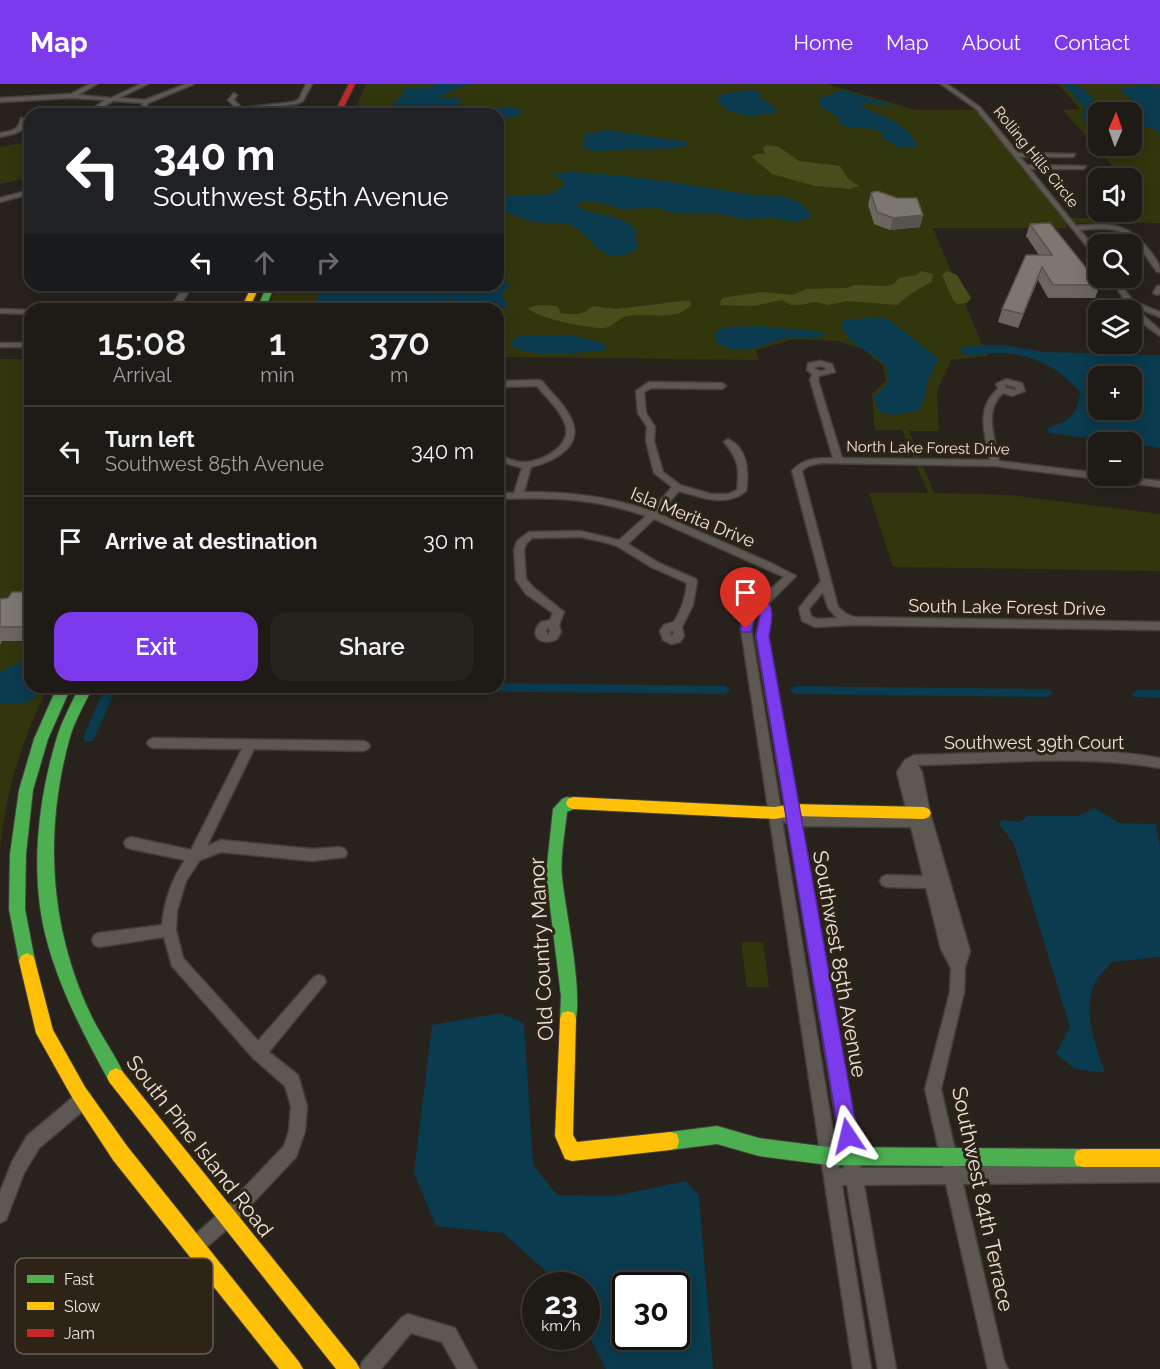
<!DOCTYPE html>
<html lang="en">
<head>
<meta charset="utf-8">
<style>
  body { margin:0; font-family:Raleway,sans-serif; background:#26231e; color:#f1f3f6; height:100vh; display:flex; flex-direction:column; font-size:22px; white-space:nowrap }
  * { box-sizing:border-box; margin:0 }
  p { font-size:20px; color:#a1a1a0 }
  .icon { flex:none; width:33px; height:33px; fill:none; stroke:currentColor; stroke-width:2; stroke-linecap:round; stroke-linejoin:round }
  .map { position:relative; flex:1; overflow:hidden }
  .sheet { position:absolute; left:24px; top:219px; width:480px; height:390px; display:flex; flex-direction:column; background:#1e1a15; border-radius:18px; box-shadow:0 3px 15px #0003,0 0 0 2px #3c3834 }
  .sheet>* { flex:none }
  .top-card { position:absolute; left:24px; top:24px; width:480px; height:183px; border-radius:18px; box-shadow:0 3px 15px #0003,0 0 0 2px #3c3834; background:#202124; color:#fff; overflow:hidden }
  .needle { width:39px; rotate:2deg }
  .controls { position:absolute; left:1088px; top:18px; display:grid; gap:12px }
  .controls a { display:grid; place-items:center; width:54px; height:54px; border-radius:12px; background:#1e1a15; box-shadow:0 3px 15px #0003,0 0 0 2px #3c3834; font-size:30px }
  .speed { position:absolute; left:522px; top:1188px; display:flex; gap:12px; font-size:30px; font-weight:700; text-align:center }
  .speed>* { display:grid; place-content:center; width:78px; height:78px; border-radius:50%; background:#1e1a15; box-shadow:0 3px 15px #0003,0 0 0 2px #3c3834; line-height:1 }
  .speed small { font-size:15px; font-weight:400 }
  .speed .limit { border:3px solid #111; border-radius:9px; background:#fff; color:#111 }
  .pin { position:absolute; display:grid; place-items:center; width:51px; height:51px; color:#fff; margin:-62px -26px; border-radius:50% 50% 50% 0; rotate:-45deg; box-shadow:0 0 6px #0007 }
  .pin .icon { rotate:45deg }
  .me { position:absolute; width:66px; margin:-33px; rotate:350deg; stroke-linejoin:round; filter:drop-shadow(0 0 4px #0008) }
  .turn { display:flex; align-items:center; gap:21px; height:126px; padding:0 30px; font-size:27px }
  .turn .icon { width:78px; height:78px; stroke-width:2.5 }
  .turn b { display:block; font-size:42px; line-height:51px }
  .lanes { display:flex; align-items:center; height:57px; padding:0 30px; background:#0003; justify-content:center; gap:30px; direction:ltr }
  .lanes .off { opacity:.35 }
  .eta { display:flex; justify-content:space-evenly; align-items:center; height:102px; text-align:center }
  .eta b { font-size:36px; font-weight:600; line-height:42px }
  .primary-button { display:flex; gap:12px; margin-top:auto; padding:12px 30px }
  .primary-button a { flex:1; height:69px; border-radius:18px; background:#7c3aed; color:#fff; font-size:24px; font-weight:600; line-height:69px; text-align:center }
  .primary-button a+a { background:#26231e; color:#f1f3f6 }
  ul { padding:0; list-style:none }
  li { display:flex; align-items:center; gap:18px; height:90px; padding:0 30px; border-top:2px solid #3c3834 }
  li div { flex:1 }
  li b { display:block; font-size:22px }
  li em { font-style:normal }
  header { display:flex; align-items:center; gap:36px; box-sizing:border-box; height:84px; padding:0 30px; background:#7c3aed; color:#fff }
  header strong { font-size:28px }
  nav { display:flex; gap:33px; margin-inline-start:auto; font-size:21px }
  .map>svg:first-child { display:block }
  .green { fill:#32360c; fill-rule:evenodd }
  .forest { fill:#484e1b }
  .water { fill:#0a3b4e; fill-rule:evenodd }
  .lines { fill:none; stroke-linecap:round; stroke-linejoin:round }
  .canal { fill:#0a3b4e; fill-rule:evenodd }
  .street-casing { stroke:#443f3b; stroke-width:3 }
  .fast-casing { stroke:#443f3b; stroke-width:2 }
  .slow-casing { stroke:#443f3b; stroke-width:2 }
  .jam-casing { stroke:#443f3b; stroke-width:2 }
  .street { fill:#5d5852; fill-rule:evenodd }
  .fast { fill:#4caf50; fill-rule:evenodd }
  .slow { fill:#ffc107; fill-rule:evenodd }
  .jam { fill:#c62828; fill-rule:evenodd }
  .wall { fill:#6b6661 }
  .shaded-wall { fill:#57534f }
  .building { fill:#7c7771; stroke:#57534f; stroke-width:1.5 }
  .route { fill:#7c3aed; stroke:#51269a; stroke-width:1.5 }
  .labels { text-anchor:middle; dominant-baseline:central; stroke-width:6; stroke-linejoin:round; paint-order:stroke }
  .far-street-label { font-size:15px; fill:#ede5dd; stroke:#2d2317 }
  .street-label { font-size:18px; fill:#ede5dd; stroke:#2d2317 }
  .near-street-label { font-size:21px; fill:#ede5dd; stroke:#2d2317 }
  .key { fill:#2d2317; stroke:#675d52; stroke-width:1.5 }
  .key-label { font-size:16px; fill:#ede5dd }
</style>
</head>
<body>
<header>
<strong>Map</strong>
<nav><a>Home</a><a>Map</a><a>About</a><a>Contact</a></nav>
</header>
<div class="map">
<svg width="1160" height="1285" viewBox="0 0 1160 1285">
  <rect width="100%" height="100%" fill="#28221c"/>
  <!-- green -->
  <path class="green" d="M366,0H827L916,26H977L1063,134H1143L1131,120V94H1117L1120,91L1063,26L1080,25L1059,1L1048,0H1160V139H1066L1067,144H933L987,272L951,276L937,307L939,347H909L934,409L1011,411L1160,430V487L893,483L869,409H928L902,346H875L872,310L886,297L883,282L865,266L838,257L794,255L756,266L759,276L498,273V225H267L278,201H498V30H353ZM1098,28H1131V62H1098Z
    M27,58C23,72 24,81 29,94L0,100V63Z
    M0,275H30V603H48C22,655 5,709 0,768Z
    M741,858H763L769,903H747Z"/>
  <!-- forest -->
  <path class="forest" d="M766,61L779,63L799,77L840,82L848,95L859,102L850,105L815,102L772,90L752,73L756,70H765L763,64Z
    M921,187L933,190L932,198C924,201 903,214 898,221L847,217L828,221L816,218L800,221H791L782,216L754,222L719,221L722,214L761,208L792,211L807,205L846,204L856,201L887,202L894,200L899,194L917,191Z
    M947,187L957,191L971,214L967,219L957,220L953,216L942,191Z
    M683,217H690L691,221C676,238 648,228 628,232C619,233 614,243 604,244C589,245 536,234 528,224L538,221L557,222L561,229C573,231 584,231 593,222L616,225Z"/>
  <!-- water -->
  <path class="water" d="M436,0H472L457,4L440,13L461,14L457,19L460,22C469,23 480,25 489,25C502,24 510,21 523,27L522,29C515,35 507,33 498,33V30C480,30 402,29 393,19L402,12L406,3L425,4Z
    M1063,0C1085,0 1090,11 1102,28H1098V41L1085,38L1081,32L1085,24Z
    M1141,1L1160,3V51L1154,45L1131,39V35L1142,32L1139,21L1119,5Z
    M750,6L759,7L760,14L768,18L778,28C756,32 732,36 717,16V14L723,10Z
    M842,6L889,20L890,22C879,24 870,16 860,21C882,34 907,36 917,63L900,64L881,53L883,49C872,41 856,48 840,40L837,32L822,24L819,19L820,14Z
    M607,46L687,58L689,60L680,64L597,67L583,65L584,51Z
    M571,88C630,90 688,101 746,110C762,112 782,110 796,117C803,120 808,128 813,133L794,138L774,134L743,135L714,129L680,130L657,124L621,125L594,117L579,119L577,122C597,134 621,128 637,147L635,152L638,164C601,189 594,151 571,141C561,137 549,140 538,138C524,137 512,128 498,127V112L553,110L566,100L553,90Z
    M498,192L510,201L502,209L507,222L500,225L451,216L380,225H312L323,201H498Z
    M878,233L889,236L938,274L927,299L924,316L918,326L896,331L878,328L874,313L888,299C891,272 865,271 851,257C847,253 844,245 840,241L845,236Z
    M758,242L816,247L824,249L825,252C812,254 799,252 787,254C759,260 743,276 715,257V249L723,243Z
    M521,251L575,252L606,260L604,267L599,268C573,267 532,275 512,262V257Z
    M981,261H1003L1045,268L1160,271V364L1049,349L1048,344C1070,336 1077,332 1080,308C1058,283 1031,269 997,269C985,269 970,275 960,268L962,263ZM1098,292H1131V326H1098Z
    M30,573V603H34L37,610C30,623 13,619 0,620V588Z
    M1095,724L1119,739L1156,740L1160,763V873L1112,878C1106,885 1097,893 1094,901C1082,929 1096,962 1105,989L1075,985L1056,970L1070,943L1014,760L999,740L1003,736L1020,738L1027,732H1078Z
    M500,929L524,939L533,1081L557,1111L614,1112L686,1097L699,1112L713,1285H606L587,1248L586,1202L562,1201L503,1149L436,1142L414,1089L432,941ZM626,1202H676V1252H626Z"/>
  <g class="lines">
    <!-- canal -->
    <path class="canal" d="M498,599L725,602L731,606L725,610L448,607L442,603H498Z
      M795,602L1047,605L1053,609L1047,613L795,610L789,606Z
      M105,603H117L93,657H85L83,654Z
      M1138,606H1160V614L1134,613L1132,610Z"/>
    <!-- street casing -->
    <g class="street-casing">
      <path id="street" d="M90,0H97L78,11L111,14L141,0H148L119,14L145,16L186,0H194L148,19L144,27L152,30L139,29L143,19L113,17L92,30H85L105,16L72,14L0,18V14L71,10Z
        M306,0H312L303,17L296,20L217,30H200L236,24L228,16L234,9L237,11L234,16L242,24L293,18L299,15Z
        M941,0H947L980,23L1018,69L1075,70L1073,73H1020L1027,81L1086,82L1084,85H1030L1076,142C1111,139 1127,138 1150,167C1155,174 1160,179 1160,188H1157C1130,150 1129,141 1080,146L1098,168V175L1096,174L976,25Z
        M21,34L26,35C26,50 12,50 0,53V49C12,47 18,47 21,34Z
        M30,106V110L0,118V114Z
        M1110,194H1116L1133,217L1160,228V233L1138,224L1144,232L1160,246V252L1138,236Z
        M185,201H193L178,225H166L172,221Z
        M1157,202H1160V210L1157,211L1153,209Z
        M0,225L30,226V230L0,229Z
        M0,259H30V263H0Z
        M820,277L832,280L835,288L819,292L818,296L842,374L990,376C985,351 975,324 998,305L996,300L1006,295L1022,299L1025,307L1012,312L1003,309C983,326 995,355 999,377L1098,389V392H1115L1160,397V403L995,382L821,379L808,382L802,387L838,523L845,529L854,533L1160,538V546L853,541L815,543L802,537L799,524L821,497L792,387C803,374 817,374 833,374L810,296L812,290L807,286L808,279ZM820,282L825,283L826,286L820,287L815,285V283ZM1005,301L1015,303L1016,306L1006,304ZM823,508L828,524L837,534L817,535L811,532L809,525Z
        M539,296L542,297C556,315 588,340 568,364C558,374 545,380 531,383L524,408C568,408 609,412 651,427L672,403L654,389L646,357L647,343L638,329L636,307L649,298L722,299L726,302L722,305L651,304L644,308L646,329L655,343L654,357L663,388L680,401L711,410H728L737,406C740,383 738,375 724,358L728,355C748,364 749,388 746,407C727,424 701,413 679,407L659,430L771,479L796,492L768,520L771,531L768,552L799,732H908L897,688L905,676L914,671C995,670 1080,660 1160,674V684C1081,670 997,680 918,681L922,688L930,729L970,867L965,883L964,908L941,1005L959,1083L1160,1082V1098L963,1100L1004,1277L1008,1285H988L987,1281L946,1100L864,1101L896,1285H878L847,1101H842L871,1285H853L741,545L746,524L758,516L784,493L654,435L628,460L659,479L696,495L697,497L693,521L682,543L684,552L680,558L671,560L663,556L660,547L664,541L674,538C681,526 686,513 687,499L651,483L617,462L604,458L580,453L532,454L526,460L524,466L526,495L534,504L564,528L559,541L561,548L557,555C542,563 527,552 541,538L550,536L553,529L526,510L516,496L514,466L517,457L529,448L580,447L619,456L646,432C594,414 552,413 498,415V409H514L522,384L498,377V371C507,374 516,379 526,378C543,377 573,361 565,340C560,325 546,314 537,302L498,303V297ZM759,526L761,531L756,552L786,729L782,733L751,545L755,529ZM548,543L550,547L548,551L546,547ZM672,546L674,548L672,552L670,550ZM782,736L788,740L844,1084L839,1085ZM801,742L911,743L923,792L887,791L882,793L880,797L882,801L887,803L926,804L941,865L951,884L950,908L925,1005L943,1084H861Z
        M153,654L364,657L368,659L370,662L368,665L364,667L254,665L207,762L221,756L312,765L340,763L345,765L347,769L345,773L312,777L221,768L200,776L186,797L177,827L176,846L183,874L258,957L314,893L319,891L324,893L326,898L269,968L298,991L307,1022L305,1047L296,1073L234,1139L201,1168L195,1171L189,1168L186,1162L189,1156L222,1127L284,1062L289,1047L291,1022L285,1002L253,974L172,882L164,853L99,863L94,861L92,856L94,851L99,849L162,841C164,817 172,795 185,776L131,765L126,763L124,759L126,755L131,753L191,766L242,665L153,664L149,662L147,659L149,656Z
        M84,1007L90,1009L92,1015L90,1021L39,1064L24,1089L6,1136L0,1139V1108L12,1078L27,1052L78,1009Z
        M408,1230L455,1244L477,1285H457L442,1258L411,1249L381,1285H360L362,1278L402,1233Z"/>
    </g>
    <!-- fast casing -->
    <g class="fast-casing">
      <path id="fast" d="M267,201H275L265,225H257Z
        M57,603H71L48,655L33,706L26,770L25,825L35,877L33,882L27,885L21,882L19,877L9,825L10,770L19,706L34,655Z
        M79,603H93C85,619 75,636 70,653C44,746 49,841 90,929C100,951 116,971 125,993L122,999L116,1002L110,999C86,955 62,910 48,861C29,795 37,719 57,653C62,636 72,619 79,603Z
        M567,713L578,715L580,719L578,723L567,728C565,749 560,772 562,793C565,825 585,915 574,941L568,943L562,941L560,935L561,912L546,790L553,725L562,715Z
        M717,1042L759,1054L828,1063L1083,1065L1090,1067L1092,1074L1090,1081L1083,1083L828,1081L759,1072L717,1060L670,1066L663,1064L661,1057L663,1050L670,1048Z"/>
    </g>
    <!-- slow casing -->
    <g class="slow-casing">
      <path id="slow" d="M252,201H260L249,225H241Z
        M573,713L775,723L792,720L924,723L929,725L931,729L929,733L924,735L792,732L775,735L573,725L568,723L566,719L568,715Z
        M27,869L33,872L35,877L53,946L85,1003L127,1062L299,1278L303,1285H279L113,1076L73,1015L36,949L19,877L21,872Z
        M568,927L574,929L576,935L573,1051L577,1058L670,1048L677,1050L679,1057L677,1064L670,1066L572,1077L565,1075L555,1052L560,935L562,929Z
        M116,984L122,987L356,1278L360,1285H336L110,999L107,993L110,987Z
        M1083,1065H1160V1083H1083L1076,1081L1074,1074L1076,1067Z"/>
    </g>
    <!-- jam casing -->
    <g class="jam-casing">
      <path id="jam" d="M349,0H355L340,30H334Z"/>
    </g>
    <!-- street -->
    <use href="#street" class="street"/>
    <!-- fast -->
    <use href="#fast" class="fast"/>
    <!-- slow -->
    <use href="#slow" class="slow"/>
    <!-- jam -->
    <use href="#jam" class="jam"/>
  </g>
  <!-- wall -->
  <path class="wall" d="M871,109L923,131L920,143L890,146L874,140L868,121Z
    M1030,140L1100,201L1095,214H1048L1038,196L1018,244L998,238L1002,225L1039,171L1026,152Z
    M30,508V557H2L0,561V515L8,514Z"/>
  <!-- shaded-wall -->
  <path class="shaded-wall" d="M923,131L920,143L890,146L893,134Z"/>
  <!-- building -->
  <path class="building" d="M877,107L897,114H917L923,131L893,134L877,128L871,109Z
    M1050,139L1100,201H1053L1042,183L1023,230L1002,225L1026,171H1052L1030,140Z
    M12,508H30V543H0V515L8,514Z"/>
  <!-- route -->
  <path class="route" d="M762,514C777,520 771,540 769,552L858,1052L855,1058L848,1061L842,1058L839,1052L756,552L760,531L759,527L756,529L751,548H742L740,545L746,524Z"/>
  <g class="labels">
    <!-- far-street labels -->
    <g class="far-street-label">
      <text transform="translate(1036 73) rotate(51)">Rolling Hills Circle</text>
      <text transform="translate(928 364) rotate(1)">North Lake Forest Drive</text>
    </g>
    <!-- street labels -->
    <g class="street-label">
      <text transform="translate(693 433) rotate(22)">Isla Merita Drive</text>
      <text transform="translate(1007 523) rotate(1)">South Lake Forest Drive</text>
      <text x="1034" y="658">Southwest 39th Court</text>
    </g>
    <!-- near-street labels -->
    <g class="near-street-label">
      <text transform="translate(541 865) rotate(-93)">Old Country Manor</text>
      <text transform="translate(840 880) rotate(80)">Southwest 85th Avenue</text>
      <text transform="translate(200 1062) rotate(52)">South Pine Island Road</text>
      <text transform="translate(983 1115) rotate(78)">Southwest 84th Terrace</text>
    </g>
  </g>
  <!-- legend -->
  <rect x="15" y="1174" width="198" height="96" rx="9" class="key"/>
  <rect x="27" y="1191" width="27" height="8" fill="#4caf50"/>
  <rect x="27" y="1218" width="27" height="8" fill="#ffc107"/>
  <rect x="27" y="1245" width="27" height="8" fill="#c62828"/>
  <g class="key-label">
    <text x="64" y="1201">Fast</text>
    <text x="64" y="1228">Slow</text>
    <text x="64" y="1255">Jam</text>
  </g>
</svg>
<div class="controls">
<a><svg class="needle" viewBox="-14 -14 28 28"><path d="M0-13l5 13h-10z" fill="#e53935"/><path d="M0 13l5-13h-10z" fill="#a1a1a0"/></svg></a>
<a><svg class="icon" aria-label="sound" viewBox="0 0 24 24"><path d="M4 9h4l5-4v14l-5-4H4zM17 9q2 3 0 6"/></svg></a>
<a><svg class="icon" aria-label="search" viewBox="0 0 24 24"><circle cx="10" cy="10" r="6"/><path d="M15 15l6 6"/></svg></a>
<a><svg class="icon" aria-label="layers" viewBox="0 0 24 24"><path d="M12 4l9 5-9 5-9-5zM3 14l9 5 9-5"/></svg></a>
<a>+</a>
<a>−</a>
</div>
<div class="speed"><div>23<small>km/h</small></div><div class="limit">30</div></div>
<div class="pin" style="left:746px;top:545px;background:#d93025"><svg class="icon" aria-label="arrive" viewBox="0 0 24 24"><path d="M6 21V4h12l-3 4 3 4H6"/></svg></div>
<svg class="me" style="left:848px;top:1052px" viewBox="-20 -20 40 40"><path d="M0-17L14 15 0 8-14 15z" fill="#7c3aed" stroke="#fff" stroke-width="4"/></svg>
<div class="top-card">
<div class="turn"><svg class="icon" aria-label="left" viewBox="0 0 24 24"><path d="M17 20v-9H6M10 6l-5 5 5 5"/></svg><div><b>340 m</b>Southwest 85th Avenue</div></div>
<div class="lanes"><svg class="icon" aria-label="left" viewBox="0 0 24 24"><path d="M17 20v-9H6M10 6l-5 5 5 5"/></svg><svg class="icon off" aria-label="ahead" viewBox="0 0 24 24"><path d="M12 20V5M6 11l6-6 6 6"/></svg><svg class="icon off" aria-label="right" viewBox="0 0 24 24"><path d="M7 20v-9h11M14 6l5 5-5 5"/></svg></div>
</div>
<section class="sheet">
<div class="eta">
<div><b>15:08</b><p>Arrival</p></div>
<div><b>1</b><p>min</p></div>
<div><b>370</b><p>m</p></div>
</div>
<ul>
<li><svg class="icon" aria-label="left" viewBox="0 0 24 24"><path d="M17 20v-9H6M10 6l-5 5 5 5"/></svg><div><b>Turn left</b><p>Southwest 85th Avenue</p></div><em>340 m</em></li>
<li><svg class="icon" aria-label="arrive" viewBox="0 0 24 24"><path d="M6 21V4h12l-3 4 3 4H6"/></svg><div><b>Arrive at destination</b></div><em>30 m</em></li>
</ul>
<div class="primary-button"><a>Exit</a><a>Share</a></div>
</section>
</div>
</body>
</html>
